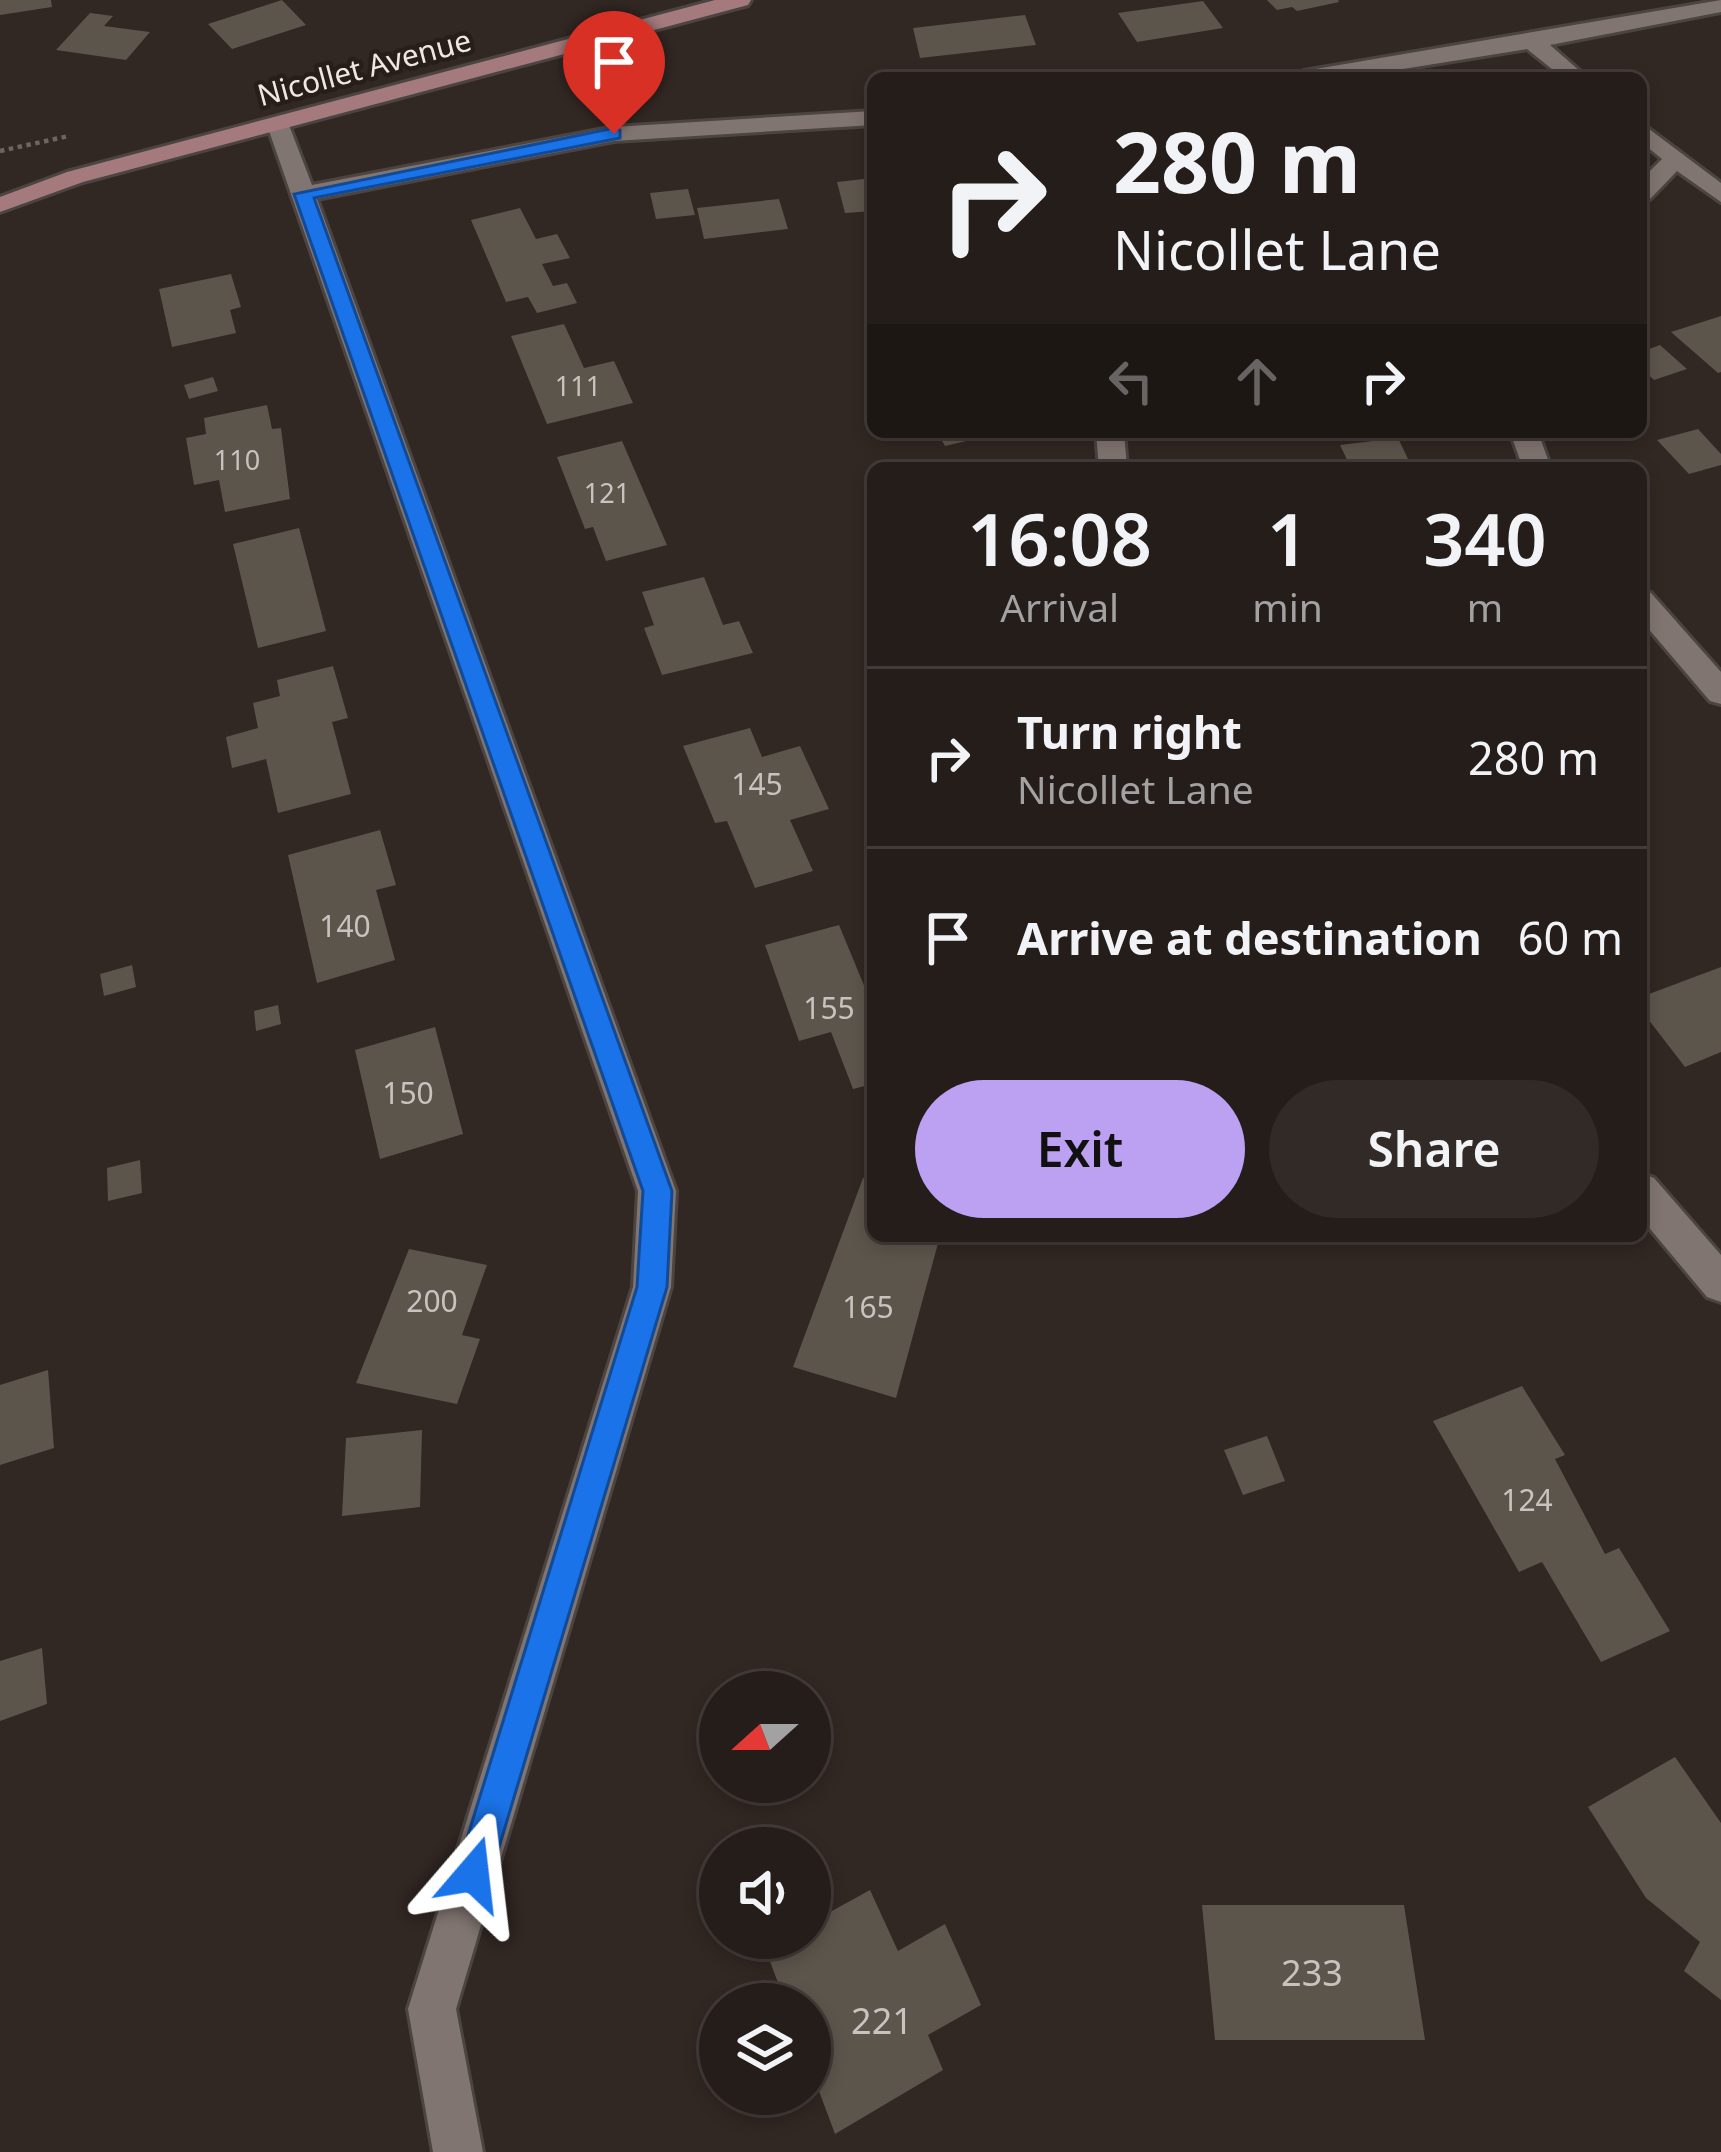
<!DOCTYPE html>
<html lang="en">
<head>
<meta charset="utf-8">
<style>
  body { margin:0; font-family:"Noto Sans",sans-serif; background:#312a27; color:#f1f3f6; height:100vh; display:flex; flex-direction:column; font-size:45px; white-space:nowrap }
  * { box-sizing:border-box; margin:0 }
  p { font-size:39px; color:#a3a2a2 }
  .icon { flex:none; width:66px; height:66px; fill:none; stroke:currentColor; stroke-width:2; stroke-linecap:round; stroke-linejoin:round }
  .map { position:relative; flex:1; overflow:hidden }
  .sheet { position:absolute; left:867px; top:462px; width:780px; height:780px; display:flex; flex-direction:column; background:#251d1a; border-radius:18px; box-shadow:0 6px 18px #0003,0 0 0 3px #423b39 }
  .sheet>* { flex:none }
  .guide { position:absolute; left:867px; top:72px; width:780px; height:366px; border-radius:18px; box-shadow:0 6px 18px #0003,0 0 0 3px #423b39; background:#251d1a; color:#f1f3f6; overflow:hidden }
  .needle { width:78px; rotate:249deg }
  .controls { position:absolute; left:699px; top:1671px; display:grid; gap:24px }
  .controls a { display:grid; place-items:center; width:132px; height:132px; border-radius:50%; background:#251d1a; box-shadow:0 6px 18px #0003,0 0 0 3px #423b39; font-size:60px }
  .pin { position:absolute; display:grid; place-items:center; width:102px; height:102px; color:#fff; margin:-123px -51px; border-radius:50% 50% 50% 0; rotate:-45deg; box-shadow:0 0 12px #0007 }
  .pin .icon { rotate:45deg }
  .me { position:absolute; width:132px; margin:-66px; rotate:17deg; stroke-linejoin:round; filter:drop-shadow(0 0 9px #0008) }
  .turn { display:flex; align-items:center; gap:42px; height:252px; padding:0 48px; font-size:54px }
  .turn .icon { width:156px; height:156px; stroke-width:2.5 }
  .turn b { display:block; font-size:84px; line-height:102px }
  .lanes { display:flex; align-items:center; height:114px; padding:0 48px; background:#0003; justify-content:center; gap:60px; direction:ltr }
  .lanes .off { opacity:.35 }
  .eta { display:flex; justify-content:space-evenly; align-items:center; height:204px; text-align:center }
  .eta b { font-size:72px; font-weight:600; line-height:84px }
  .primary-button { display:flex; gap:24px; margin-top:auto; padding:24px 48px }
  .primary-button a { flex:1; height:138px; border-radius:72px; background:#bca0f2; color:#111; font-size:48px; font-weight:600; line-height:138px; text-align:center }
  .primary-button a+a { background:#312a27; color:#f1f3f6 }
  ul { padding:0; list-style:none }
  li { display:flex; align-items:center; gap:36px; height:180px; padding:0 48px; border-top:3px solid #423b39 }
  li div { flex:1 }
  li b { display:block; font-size:45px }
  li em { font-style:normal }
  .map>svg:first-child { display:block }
  .building { fill:#5c554c }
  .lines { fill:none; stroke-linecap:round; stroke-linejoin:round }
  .street-casing { stroke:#4b4441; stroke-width:6 }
  .secondary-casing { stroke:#4b4441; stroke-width:6 }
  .path { stroke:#6e6561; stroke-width:4.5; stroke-dasharray:4.5 4.5; stroke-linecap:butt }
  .street { fill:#817571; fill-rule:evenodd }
  .secondary { fill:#a47a7c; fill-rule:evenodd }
  .route { fill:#1a73e8; stroke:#114b97; stroke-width:3 }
  .labels { text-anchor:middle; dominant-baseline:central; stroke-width:9; stroke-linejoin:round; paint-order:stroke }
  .far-number-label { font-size:27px; fill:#cac2be }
  .far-street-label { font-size:30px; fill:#eee7e4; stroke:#271e1a }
  .number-label { font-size:30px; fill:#cac2be }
  .near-number-label { font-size:36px; fill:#cac2be }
</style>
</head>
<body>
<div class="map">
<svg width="1721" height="2152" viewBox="0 0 1721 2152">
  <rect width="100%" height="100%" fill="#312723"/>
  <!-- building -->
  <path class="building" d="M0,0H51L52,7L0,15Z
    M282,0L306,25L232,49L208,24Z
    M1267,0H1338L1339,2L1297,11L1292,7L1277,10Z
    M1203,1L1223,28L1137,42L1118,13Z
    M90,13L113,16L104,26L150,32L126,60L56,50Z
    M1025,15L1036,45L920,58L913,28Z
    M873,178V211L845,213L837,182Z
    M688,189L695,215L656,219L650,193Z
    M779,199L788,229L704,239L697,208Z
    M520,208L536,239L557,234L570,258L542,264L553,286L567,283L577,303L537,313L528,297L506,302L471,220Z
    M231,274L241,307L230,310L236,333L172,347L159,289Z
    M1721,316V372L1718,373L1671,332Z
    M564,324L584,368L614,361L633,403L547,424L511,336Z
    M1660,345L1687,369L1654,380L1641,368V352Z
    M213,377L218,391L189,399L184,385Z
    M267,405L272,429L281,428L290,499L225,512L219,480L194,485L186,438L206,434L204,418Z
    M1698,429L1721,454V465L1689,474L1657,440Z
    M937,432H996V434L945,446Z
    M1398,438L1409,461L1416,460L1420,468H1351L1340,445Z
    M622,441L667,545L606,561L593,527L585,529L557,457Z
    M299,528L326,631L258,648L233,544Z
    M704,577L723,625L739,621L753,653L662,675L644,628L654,625L642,592Z
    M333,666L348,718L332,722L351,794L278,813L266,759L232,768L226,737L258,728L253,703L280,696L277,680Z
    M750,728L762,757L800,746L829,809L790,820L813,871L755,888L727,821L715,823L683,746Z
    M380,830L396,885L376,890L395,960L317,983L288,855Z
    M839,925L873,1007V1084L853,1089L831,1032L799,1041L765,945Z
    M132,965L136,987L104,996L100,974Z
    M1721,967V1052L1685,1067L1641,1010V997Z
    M278,1005L281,1024L256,1031L254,1011Z
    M435,1027L463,1134L380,1159L355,1050Z
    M140,1160L142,1193L108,1201L107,1168Z
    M863,1178L873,1181V1236H940L896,1398L793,1367Z
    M409,1249L487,1265L462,1335L480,1339L457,1404L356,1383Z
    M48,1370L54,1448L0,1465V1385Z
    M1522,1386L1565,1455L1555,1459L1605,1554L1619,1548L1670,1631L1601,1662L1542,1562L1519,1572L1433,1421Z
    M422,1430L420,1507L342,1516L346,1438Z
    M1267,1436L1285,1481L1243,1495L1224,1450Z
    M42,1648L47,1704L0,1721V1661Z
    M1675,1757L1721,1823V2000L1684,1971L1700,1942L1646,1898L1588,1807Z
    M870,1890L898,1951L945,1924L981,2005L928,2035L943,2070L835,2134L810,2067V2004H786L765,1948L783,1938H810V1923Z
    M1202,1905H1404L1425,2040H1215Z"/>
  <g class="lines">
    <!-- street casing -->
    <g class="street-casing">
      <path id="street" d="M1721,0V12L1550,45L1588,78H1563L1527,49L1347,78H1293L1304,71Z
        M873,111V125L614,141L317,199L676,1191L671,1287L456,2009L483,2152H433L408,2009L633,1287L638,1191L267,125L279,118L287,120L312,185L614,127Z
        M1641,123L1721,183V202L1677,171L1650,199L1641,201V180L1662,159L1641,142Z
        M1096,432H1124L1127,468H1099Z
        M1510,432H1538L1551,468H1523Z
        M1641,589L1651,593L1721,672V704L1710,701L1641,620Z
        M1641,1173L1654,1178L1721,1255V1302L1707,1297L1641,1218Z"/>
    </g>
    <!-- secondary casing -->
    <g class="secondary-casing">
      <path id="secondary" d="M715,0H751L748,5L83,182L0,212V197L67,172Z"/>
    </g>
    <!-- path -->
    <path class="path" d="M0,151L69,136"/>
    <!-- street -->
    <use href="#street" class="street"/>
    <!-- secondary -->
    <use href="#secondary" class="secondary"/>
  </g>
  <!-- route -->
  <path class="route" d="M614,128L620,130V138L314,198L672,1191L667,1287L491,1874L486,1886L473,1891L461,1886L456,1874L637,1287L643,1191L294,194Z"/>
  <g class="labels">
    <!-- far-number labels -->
    <g class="far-number-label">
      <text x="578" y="385">111</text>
      <text x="237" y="459">110</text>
      <text x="607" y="492">121</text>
    </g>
    <!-- far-street labels -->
    <g class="far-street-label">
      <text transform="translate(364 67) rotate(-15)">Nicollet Avenue</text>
    </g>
    <!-- number labels -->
    <g class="number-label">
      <text x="757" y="783">145</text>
      <text x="345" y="925">140</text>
      <text x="829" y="1007">155</text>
      <text x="408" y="1092">150</text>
      <text x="432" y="1300">200</text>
      <text x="868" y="1306">165</text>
      <text x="1527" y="1499">124</text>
    </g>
    <!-- near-number labels -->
    <g class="near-number-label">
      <text x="1312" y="1972">233</text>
      <text x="882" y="2020">221</text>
    </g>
  </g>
</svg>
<div class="controls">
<a><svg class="needle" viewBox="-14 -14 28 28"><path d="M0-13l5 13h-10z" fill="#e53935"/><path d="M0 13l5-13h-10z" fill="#a3a2a2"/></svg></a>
<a><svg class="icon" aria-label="sound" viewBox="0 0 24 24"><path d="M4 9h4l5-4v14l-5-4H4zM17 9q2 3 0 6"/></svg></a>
<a><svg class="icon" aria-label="layers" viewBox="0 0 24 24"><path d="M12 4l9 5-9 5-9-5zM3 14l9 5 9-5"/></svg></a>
</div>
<div class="pin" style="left:614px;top:134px;background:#d93025"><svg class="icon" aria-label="arrive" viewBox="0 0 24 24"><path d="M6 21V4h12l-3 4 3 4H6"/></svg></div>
<svg class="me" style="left:473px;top:1874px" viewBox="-20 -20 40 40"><path d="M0-17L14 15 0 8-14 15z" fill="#1a73e8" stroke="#fff" stroke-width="4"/></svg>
<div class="guide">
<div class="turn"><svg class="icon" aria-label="right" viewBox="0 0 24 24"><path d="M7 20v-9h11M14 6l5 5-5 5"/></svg><div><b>280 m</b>Nicollet Lane</div></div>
<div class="lanes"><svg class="icon off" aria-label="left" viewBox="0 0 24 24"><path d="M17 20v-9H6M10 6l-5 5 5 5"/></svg><svg class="icon off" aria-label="ahead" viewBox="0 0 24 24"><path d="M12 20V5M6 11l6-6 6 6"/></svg><svg class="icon" aria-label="right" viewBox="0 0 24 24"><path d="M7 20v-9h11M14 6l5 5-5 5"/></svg></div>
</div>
<section class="sheet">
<div class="eta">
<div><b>16:08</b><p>Arrival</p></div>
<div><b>1</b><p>min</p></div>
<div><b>340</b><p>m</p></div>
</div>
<ul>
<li><svg class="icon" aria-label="right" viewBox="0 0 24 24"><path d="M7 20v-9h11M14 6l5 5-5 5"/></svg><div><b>Turn right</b><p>Nicollet Lane</p></div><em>280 m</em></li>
<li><svg class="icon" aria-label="arrive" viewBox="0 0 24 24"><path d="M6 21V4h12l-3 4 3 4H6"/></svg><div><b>Arrive at destination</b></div><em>60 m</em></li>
</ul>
<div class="primary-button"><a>Exit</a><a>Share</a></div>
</section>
</div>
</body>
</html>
